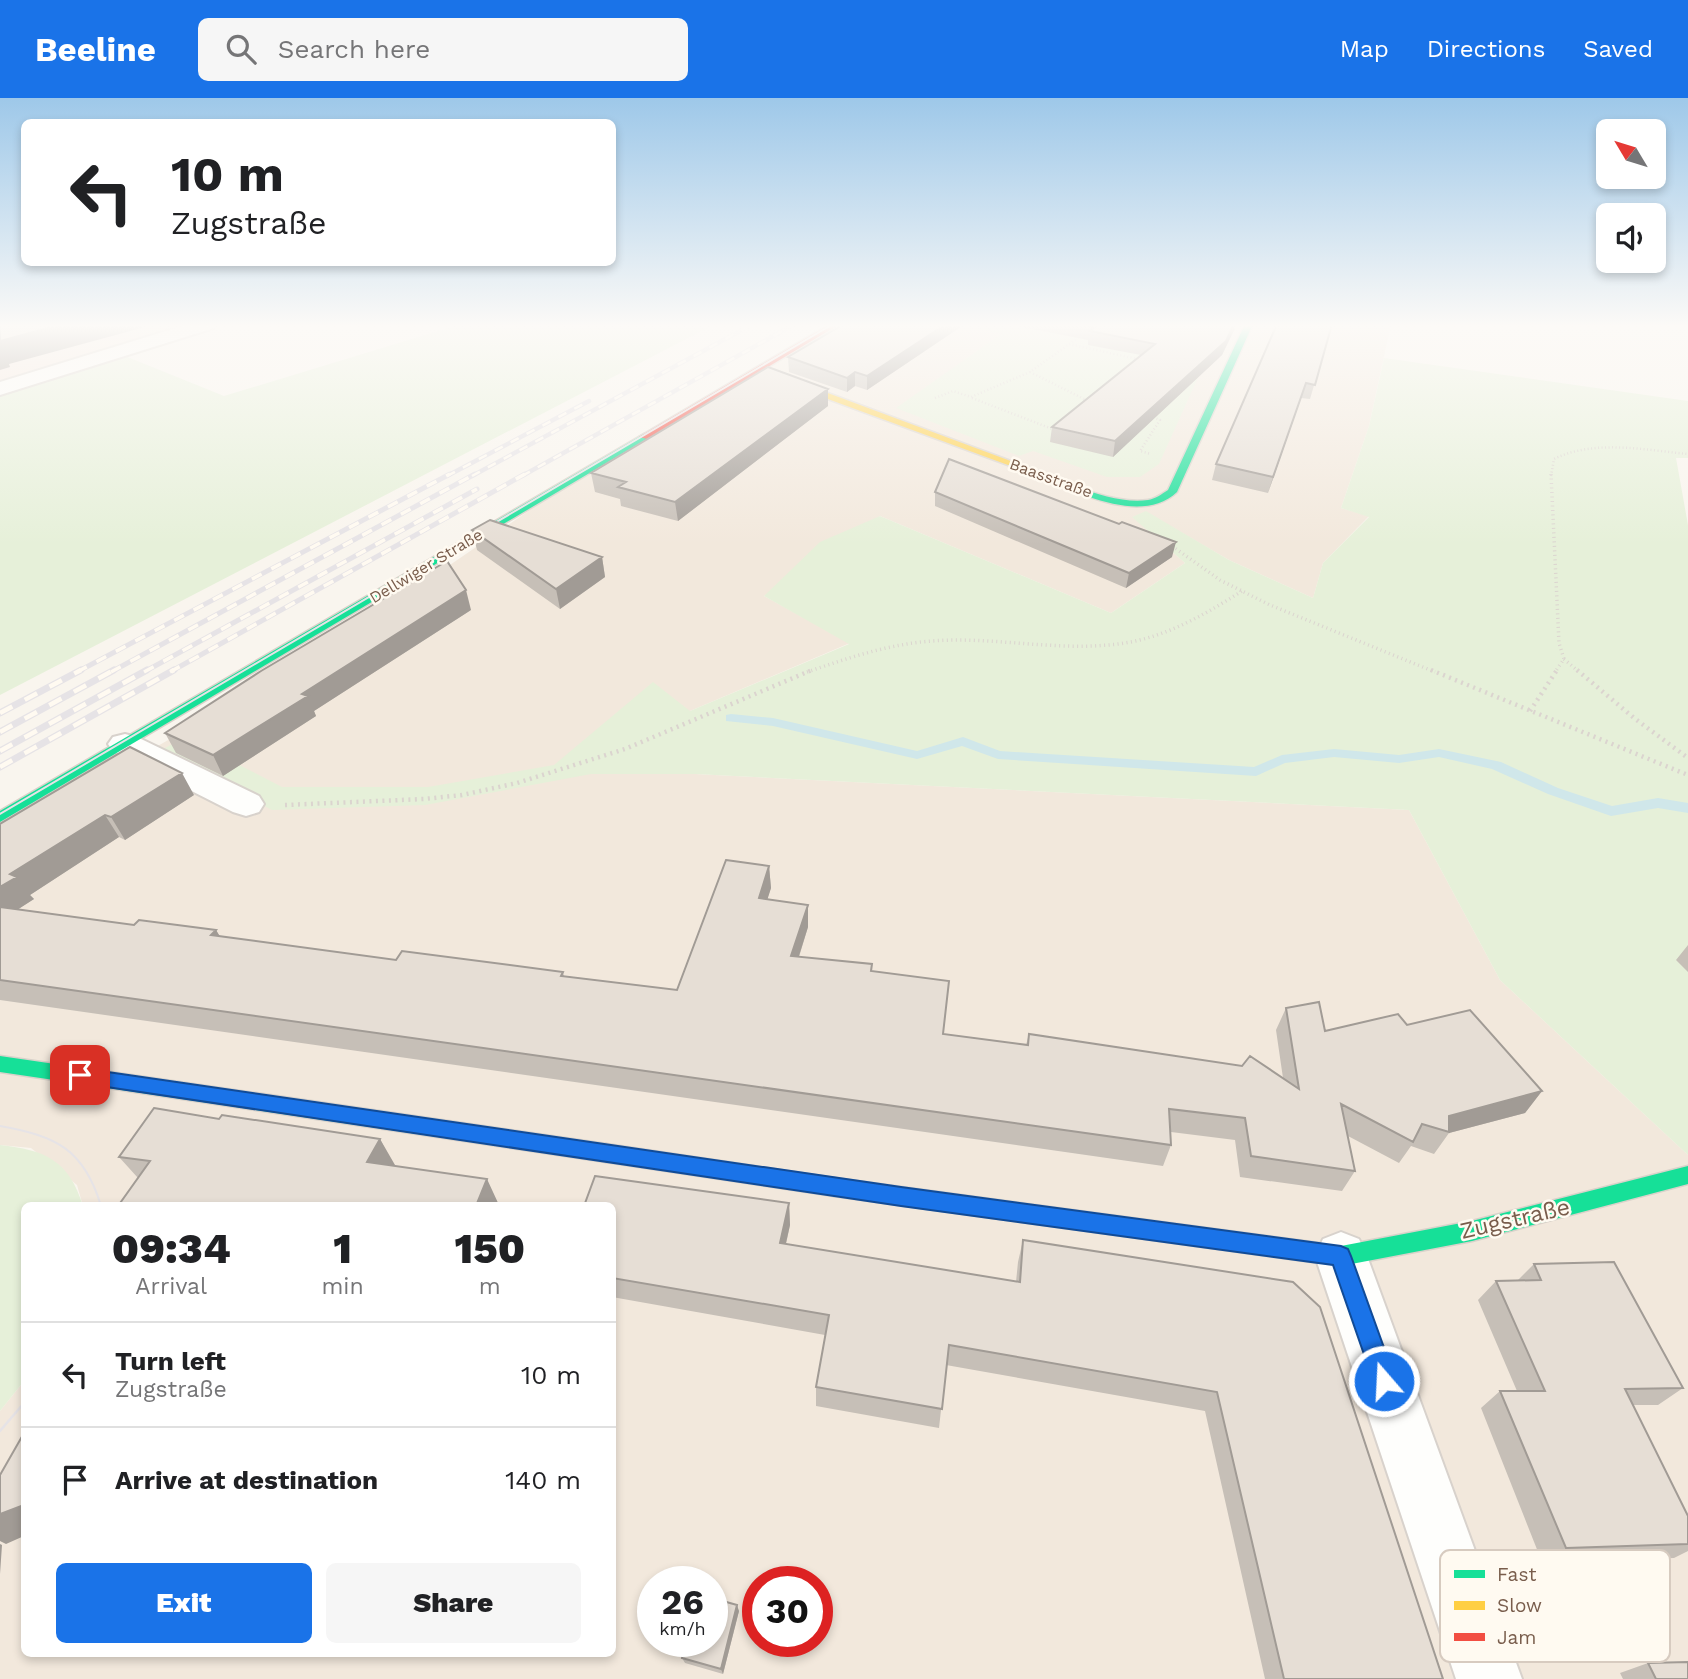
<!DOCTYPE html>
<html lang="en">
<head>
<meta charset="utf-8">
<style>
  body { margin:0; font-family:"Work Sans",sans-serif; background:#f6f6f6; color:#202124; height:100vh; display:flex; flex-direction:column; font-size:26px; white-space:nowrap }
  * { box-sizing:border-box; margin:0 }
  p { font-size:23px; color:#757577 }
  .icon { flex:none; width:38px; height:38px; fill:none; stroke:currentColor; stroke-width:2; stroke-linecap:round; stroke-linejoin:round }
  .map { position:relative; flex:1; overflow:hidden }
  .drawer { position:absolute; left:21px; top:1104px; width:595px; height:455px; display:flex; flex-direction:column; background:#fff; border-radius:10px; box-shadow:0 4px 10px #0003 }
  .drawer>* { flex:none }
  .top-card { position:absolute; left:21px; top:21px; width:595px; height:147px; border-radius:10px; box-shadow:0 4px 10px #0003; background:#fff; color:#202124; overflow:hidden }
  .needle { width:46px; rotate:308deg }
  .buttons { position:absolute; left:1596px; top:21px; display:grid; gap:14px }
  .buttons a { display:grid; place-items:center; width:70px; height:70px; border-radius:10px; background:#fff; box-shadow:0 4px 10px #0003; font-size:35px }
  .speed { position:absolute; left:637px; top:1468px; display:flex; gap:14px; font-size:35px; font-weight:700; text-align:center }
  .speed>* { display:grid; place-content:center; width:91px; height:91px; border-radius:50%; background:#fff; box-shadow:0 4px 10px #0003; line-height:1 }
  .speed small { font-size:18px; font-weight:400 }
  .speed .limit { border:10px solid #d22; background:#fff; color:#111 }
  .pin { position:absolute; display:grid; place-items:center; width:60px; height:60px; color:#fff; margin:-30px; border-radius:14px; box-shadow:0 4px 10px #0006 }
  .me { position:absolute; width:77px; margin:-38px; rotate:341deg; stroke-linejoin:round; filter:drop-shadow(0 0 5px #0008) }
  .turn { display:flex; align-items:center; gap:24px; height:147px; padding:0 35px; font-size:32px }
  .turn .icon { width:91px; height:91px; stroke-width:2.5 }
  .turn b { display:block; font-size:49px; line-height:60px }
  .eta { display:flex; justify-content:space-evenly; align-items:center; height:119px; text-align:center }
  .eta b { font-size:42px; font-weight:800; line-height:49px }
  .button { display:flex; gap:14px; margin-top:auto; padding:14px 35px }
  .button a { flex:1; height:80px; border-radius:10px; background:#1a73e8; color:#fff; font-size:28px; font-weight:800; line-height:80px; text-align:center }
  .button a+a { background:#f6f6f6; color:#202124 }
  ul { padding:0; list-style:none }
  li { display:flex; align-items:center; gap:21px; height:105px; padding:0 35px; border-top:2px solid #e0e0e0 }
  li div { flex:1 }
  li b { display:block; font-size:26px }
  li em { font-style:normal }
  header { display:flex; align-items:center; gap:42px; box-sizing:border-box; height:98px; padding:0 35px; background:#1a73e8; color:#fff }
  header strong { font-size:33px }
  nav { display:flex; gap:38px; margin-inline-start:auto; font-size:24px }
  .search { width:490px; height:63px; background:#f6f6f6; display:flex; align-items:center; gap:18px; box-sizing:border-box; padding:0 24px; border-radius:10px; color:#757577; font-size:26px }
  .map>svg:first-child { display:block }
  .residential { fill:#f2e8dc; fill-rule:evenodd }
  .commercial { fill:#f6e8df }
  .green { fill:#e6f0d9 }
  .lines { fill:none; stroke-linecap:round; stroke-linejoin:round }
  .stream { fill:#d0e7ea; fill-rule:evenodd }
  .street-casing { stroke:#d8d2cc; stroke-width:4 }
  .fast-casing { stroke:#d9d2ca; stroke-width:3 }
  .slow-casing { stroke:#d9d2ca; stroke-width:3 }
  .jam-casing { stroke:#d9d2ca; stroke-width:3 }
  .path-far2 { stroke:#dbd4cf; stroke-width:2.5; stroke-dasharray:1 2.5; stroke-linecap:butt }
  .path-far1 { stroke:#dbd4cf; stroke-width:3.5; stroke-dasharray:1 3.5; stroke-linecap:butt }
  .path { stroke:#dbd4cf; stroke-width:4.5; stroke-dasharray:2 4.5; stroke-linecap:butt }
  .street { fill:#fefefc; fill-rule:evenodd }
  .fast { fill:#16e098; fill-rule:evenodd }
  .slow { fill:#ffcf43; fill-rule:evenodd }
  .jam { fill:#f24e42; fill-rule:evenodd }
  .tram-far1 { stroke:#e6e3e6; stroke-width:2 }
  .tram { stroke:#e6e3e6; stroke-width:2.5 }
  .rail-far2-casing { stroke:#e6e3e6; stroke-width:4.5 }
  .rail-far1-casing { stroke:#e6e3e6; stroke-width:5 }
  .rail-casing { stroke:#e6e3e6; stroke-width:7 }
  .rail-far2 { stroke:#fffaf1; stroke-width:2.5; stroke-dasharray:9; stroke-linecap:butt }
  .rail-far1 { stroke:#fffaf1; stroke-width:3.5; stroke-dasharray:11; stroke-linecap:butt }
  .rail { stroke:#fffaf1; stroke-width:4.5; stroke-dasharray:14; stroke-linecap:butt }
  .wall { fill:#c6bfb7 }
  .shaded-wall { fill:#a19b95 }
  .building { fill:#e6ded5; stroke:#a19b95; stroke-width:2 }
  .route { fill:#1a73e8; stroke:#114b97; stroke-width:2 }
  .labels { text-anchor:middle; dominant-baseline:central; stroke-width:5; stroke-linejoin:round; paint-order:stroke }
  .far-street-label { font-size:16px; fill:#795d4c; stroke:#fffaf1 }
  .near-street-label { font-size:23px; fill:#795d4c; stroke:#fffaf1 }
  .key { fill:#fffaf1; stroke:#d7cbc0; stroke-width:2 }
  .key-label { font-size:19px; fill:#795d4c }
</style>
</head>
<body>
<header>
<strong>Beeline</strong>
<div class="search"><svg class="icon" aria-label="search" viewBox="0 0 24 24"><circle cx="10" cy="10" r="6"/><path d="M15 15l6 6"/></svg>Search here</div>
<nav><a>Map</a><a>Directions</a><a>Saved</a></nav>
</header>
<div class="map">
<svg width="1688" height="1581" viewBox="0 0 1688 1581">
  <rect width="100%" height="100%" fill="#f9f5ee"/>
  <!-- residential -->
  <path class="residential" d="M839,226H1391L1369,328L1341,410L1369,418L1323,465L1313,500L1229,462L1146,414L1133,419L1185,465L1111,515L880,418L764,498L850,545L690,613L591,676H695L1409,712L1500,882L1688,1057V1581H0V1313L24,1283V1556H612V1108H83L77,1087L31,1050L0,1047V740L345,539L610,357ZM653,1484H712V1544H653ZM758,1484H817V1544H758Z"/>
  <!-- commercial -->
  <path class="commercial" d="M0,226H200L0,288Z"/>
  <!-- green -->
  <path class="green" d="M461,226H715L0,597V296L125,258L224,298Z
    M961,226H1109L1213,246L1159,366L1140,379H1107L1033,353L1019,358L896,310L1001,236Z
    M1384,260L1688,303V360H1676L1688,427V1057L1500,882L1409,712L695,676H591L425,707L272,712L158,654L185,639L282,689H428L554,667L653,584L690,613L849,546L764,498L820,444L880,418L1111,515L1185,465L1132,419L1146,413L1229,462L1313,500L1323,465L1369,419L1341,410L1369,328Z
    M0,1047C45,1052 69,1062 83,1108H24V1283L0,1313Z"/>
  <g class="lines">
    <!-- stream -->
    <path class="stream" d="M731,616L773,620L917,653L963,639L1000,653L1254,669L1282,657L1334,651L1399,657L1439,651L1501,664L1558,690L1612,708L1658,700L1688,705V715L1658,710L1611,718L1548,696L1492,671L1439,659L1399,665L1334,659L1285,665L1256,678L998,661L962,648L917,661L773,628L726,623V617Z"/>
    <!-- street casing -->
    <g class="street-casing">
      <path id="street" d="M189,226H217L214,230L0,297V284Z
        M125,636L137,639L259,698L264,706L259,714L246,718L233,714L113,653L108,646L113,639Z
        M1341,1134L1359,1141L1367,1158L1522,1581H1456L1315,1158L1323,1141Z"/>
    </g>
    <!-- fast casing -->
    <g class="fast-casing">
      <path id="fast" d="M1245,226H1253L1177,394C1143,426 1083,397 1047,382C1034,377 1017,373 1006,365L1014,363C1051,377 1108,408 1148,402C1155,401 1162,396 1168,392Z
        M644,336L647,337V341L0,724V713Z
        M0,958L606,1046L613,1049L616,1055L613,1061L606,1064L0,974Z
        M1688,1068V1086L1472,1143L1341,1168L834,1098L827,1095L824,1089L827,1083L834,1080L1341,1148L1472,1123Z"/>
    </g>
    <!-- slow casing -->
    <g class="slow-casing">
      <path id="slow" d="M776,278H782L1016,365L1008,367L776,282Z"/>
    </g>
    <!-- jam casing -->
    <g class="jam-casing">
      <path id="jam" d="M830,226H840L647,341L639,339Z
        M606,1046L834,1080L841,1083L844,1089L841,1095L834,1098L606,1064L599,1061L596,1055L599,1049Z"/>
    </g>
    <!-- path-far2 -->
    <path class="path-far2" d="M1069,246L1142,262
      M1030,274L1090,304
      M935,300L953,293L971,299L1030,274L1082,237
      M972,300L1055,332
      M1150,318L1160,322L1140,353L1151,356
      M1551,378L1554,361C1594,341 1645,352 1688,356"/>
    <!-- path-far1 -->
    <path class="path-far1" d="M1551,376L1559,545L1564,561L1555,574
      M1172,448L1220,482L1270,507L1435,574
      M1564,561L1579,574
      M807,574C848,560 889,546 932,543C996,538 1061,555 1125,545C1168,538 1206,516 1242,493"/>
    <!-- path -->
    <path class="path" d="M1431,572L1688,677
      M1577,572L1634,620L1688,660
      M1530,613L1557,572
      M285,707L424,701L462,697L517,685L625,651L812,572"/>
    <!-- street -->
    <use href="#street" class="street"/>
    <!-- fast -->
    <use href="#fast" class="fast"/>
    <!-- slow -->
    <use href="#slow" class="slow"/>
    <!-- jam -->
    <use href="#jam" class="jam"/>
    <!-- tram-far1 -->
    <path class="tram-far1" d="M0,716L833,226
      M0,1028C56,1038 84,1051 101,1108"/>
    <!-- tram -->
    <path class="tram" d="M0,1333L24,1305"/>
    <!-- rail-far2 casing -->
    <g class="rail-far2-casing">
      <path id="rail-far2" d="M447,378L589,303
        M472,378L753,226
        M522,378L795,226"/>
    </g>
    <!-- rail-far1 casing -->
    <g class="rail-far1-casing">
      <path id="rail-far1" d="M77,574L450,376
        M111,574L475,376
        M144,574L477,391
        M170,574L525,376"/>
    </g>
    <!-- rail casing -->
    <g class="rail-casing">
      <path id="rail" d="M0,615L81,572
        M0,634L114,572
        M0,653L147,572
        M0,669L174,572"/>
    </g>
    <!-- rail-far2 -->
    <use href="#rail-far2" class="rail-far2"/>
    <!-- rail-far1 -->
    <use href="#rail-far1" class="rail-far1"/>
    <!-- rail -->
    <use href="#rail" class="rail"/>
  </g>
  <!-- wall -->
  <path class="wall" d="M844,226H965L867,292L855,288L847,294L789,274L788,259Z
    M1007,226H1237L1222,257L1113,359L1050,344L1052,329L1141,257L1088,247V242Z
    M1332,226L1310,301L1301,300L1268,395L1212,382L1216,366Z
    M828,291V308L678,423L621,408L620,401L595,394L591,375Z
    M935,394L1172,459L1126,490L935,408Z
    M472,432L602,459L605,479L560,511L477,452Z
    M471,512L314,613L316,618L223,678L176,655L165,635Z
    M194,697L125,742L119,739L30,797L34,801L18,811L134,827L216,832L220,839L396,862L563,874L564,878L677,892L769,768L771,790L767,801L808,807V829L799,859L872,873L943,936L1026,947L1029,936L1283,980L1276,932L1286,910L1325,933L1407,927L1542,993L1525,1015L1449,1035L1434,1056L1411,1048L1399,1065L1348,1038L1355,1073L1342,1093L1240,1079L1235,1042L1171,1034V1047L1163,1068L0,902V726Z
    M1688,847V874L1676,862Z
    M219,1021L380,1041L394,1068L499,1107V1108H118L138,1080L119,1059Z
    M789,1105L790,1127L786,1146L1016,1184L1018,1164L1023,1142L1293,1184L1443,1581H1265L1205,1313L946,1267L939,1330L816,1308V1289L825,1237L612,1199V1108Z
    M1534,1166L1683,1290L1658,1307H1633L1688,1418V1453L1674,1460L1542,1464L1481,1310L1500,1293H1517L1478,1202L1496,1183L1518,1182Z
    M739,1513L723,1576L685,1565L682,1560Z
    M1648,1565L1688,1581H1623L1620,1575Z"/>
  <!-- shaded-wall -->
  <path class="shaded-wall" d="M63,226H156L9,266L10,269L0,272V243Z
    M946,226H965L867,292V278Z
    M1234,226H1237L1222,257L1113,359L1115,343Z
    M855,274V288L847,294V280Z
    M1306,285L1301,300L1268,395L1273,379Z
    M828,291V308L678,423L675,404Z
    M1176,444L1172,459L1126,490L1129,475Z
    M602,459L605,479L560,511L556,491Z
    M466,492L471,512L314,613L316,618L223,678L213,657L302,596Z
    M182,675L194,697L125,742L111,719Z
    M105,717L119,739L30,797L34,801L0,823V789L10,776Z
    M769,768L771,790L761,822L759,800Z
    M808,807V829L792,880L791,858Z
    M216,832L230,855L211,837Z
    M1542,993L1525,1015L1449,1035V1018Z
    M380,1041L395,1067L383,1090L367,1064Z
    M487,1081L499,1107V1108H476Z
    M789,1105L790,1127L781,1167L780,1145Z
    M24,1407V1438L6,1446L0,1443V1416Z
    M0,1446L2,1447L0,1476Z
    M737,1507L739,1513L723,1576L721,1571Z
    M494,1556H504L498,1559Z"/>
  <!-- building -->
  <path class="building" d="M0,226H63L0,243Z
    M844,226H946L867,278L855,274L847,280L788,259Z
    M1078,226H1234L1226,243L1115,343L1052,329L1155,246L1090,233L1095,229Z
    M1277,226H1332L1315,287L1306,285L1273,379L1216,366Z
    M768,269L828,291L675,404L618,389L626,384L591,375Z
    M949,361L1119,426L1122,424L1176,444L1129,475L935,394Z
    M490,422L602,459L556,491L472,432Z
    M447,463L466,492L302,596L308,598L213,657L165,635L261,573Z
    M130,649L182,675L111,719L105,717L10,776L17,779L0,789V726Z
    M726,762L769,768L759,800L808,807L791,858L872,866L871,873L949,883L943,936L1028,947L1029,936L1242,968L1250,958L1299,991L1286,910L1319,904L1325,933L1398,916L1407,927L1470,912L1542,993L1449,1018V1034L1422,1026L1413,1044L1341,1006L1355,1073L1251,1058L1245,1020L1169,1011L1171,1047L0,882V809L134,827L139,822L216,832L211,837L396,862L402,853L563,874L561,878L677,892Z
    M154,1010L219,1021L222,1017L380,1041L367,1064L487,1081L476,1108H118L150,1063L119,1059Z
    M595,1078L789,1105L780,1145L1020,1184L1023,1142L1293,1184L1320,1209L1443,1581H1284L1217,1294L949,1247L942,1311L816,1289L829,1217L612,1180V1108H584Z
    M1614,1164L1683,1290L1625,1291L1688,1418V1446L1566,1450L1500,1293H1545L1496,1183L1541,1182L1534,1166Z
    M24,1335V1407L0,1416V1377Z
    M712,1500L737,1507L721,1571L682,1560L686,1544H712Z
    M1688,1564V1581H1656L1648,1565Z"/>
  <!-- sky -->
  <linearGradient id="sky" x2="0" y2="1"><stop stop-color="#9ec8e9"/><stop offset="0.51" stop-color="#fcfaf7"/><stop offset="1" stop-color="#fcfaf7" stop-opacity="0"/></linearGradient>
  <rect width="1688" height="447" fill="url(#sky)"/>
  <!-- route -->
  <path class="route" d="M80,970L901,1089L1341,1148L1348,1151L1351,1158L1396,1283L1393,1291L1384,1294L1376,1291L1333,1167L901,1108L80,985L74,983L71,977L74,972Z"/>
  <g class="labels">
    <!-- far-street labels -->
    <g class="far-street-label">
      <text transform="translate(1051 380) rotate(20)">Baasstraße</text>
      <text transform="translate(426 468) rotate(-31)">Dellwiger Straße</text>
    </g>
    <!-- near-street labels -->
    <g class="near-street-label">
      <text transform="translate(1515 1121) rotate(-13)">Zugstraße</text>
    </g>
  </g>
  <!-- legend -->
  <rect x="1440" y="1452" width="230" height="112" rx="10" class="key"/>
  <rect x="1454" y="1472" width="31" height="8" fill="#16e098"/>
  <rect x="1454" y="1503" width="31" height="9" fill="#ffcf43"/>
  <rect x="1454" y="1535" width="31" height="8" fill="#f24e42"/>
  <g class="key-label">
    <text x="1497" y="1483">Fast</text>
    <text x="1497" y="1514">Slow</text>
    <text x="1497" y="1546">Jam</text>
  </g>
</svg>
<div class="buttons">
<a><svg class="needle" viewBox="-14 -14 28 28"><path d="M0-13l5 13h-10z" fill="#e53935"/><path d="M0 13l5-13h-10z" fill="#757577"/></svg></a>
<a><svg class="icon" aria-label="sound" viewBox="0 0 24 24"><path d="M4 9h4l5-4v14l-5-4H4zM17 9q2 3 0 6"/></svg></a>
</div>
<div class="speed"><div>26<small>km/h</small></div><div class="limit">30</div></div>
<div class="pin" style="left:80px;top:977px;background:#d93025"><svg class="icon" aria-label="arrive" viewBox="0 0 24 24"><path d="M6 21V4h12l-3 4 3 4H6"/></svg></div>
<svg class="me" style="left:1384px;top:1283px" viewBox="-20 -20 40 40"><circle r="17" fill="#1a73e8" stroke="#fff" stroke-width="3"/><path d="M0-11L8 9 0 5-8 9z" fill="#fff"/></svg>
<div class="top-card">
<div class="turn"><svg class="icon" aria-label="left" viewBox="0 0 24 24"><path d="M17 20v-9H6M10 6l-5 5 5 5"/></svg><div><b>10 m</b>Zugstraße</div></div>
</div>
<section class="drawer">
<div class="eta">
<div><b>09:34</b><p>Arrival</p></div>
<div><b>1</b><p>min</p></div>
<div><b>150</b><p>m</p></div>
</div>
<ul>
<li><svg class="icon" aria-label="left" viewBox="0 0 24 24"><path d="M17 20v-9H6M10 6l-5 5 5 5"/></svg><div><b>Turn left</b><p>Zugstraße</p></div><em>10 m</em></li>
<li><svg class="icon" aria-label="arrive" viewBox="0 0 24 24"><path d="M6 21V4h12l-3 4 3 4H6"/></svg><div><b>Arrive at destination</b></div><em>140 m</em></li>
</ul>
<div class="button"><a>Exit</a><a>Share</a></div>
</section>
</div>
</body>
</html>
